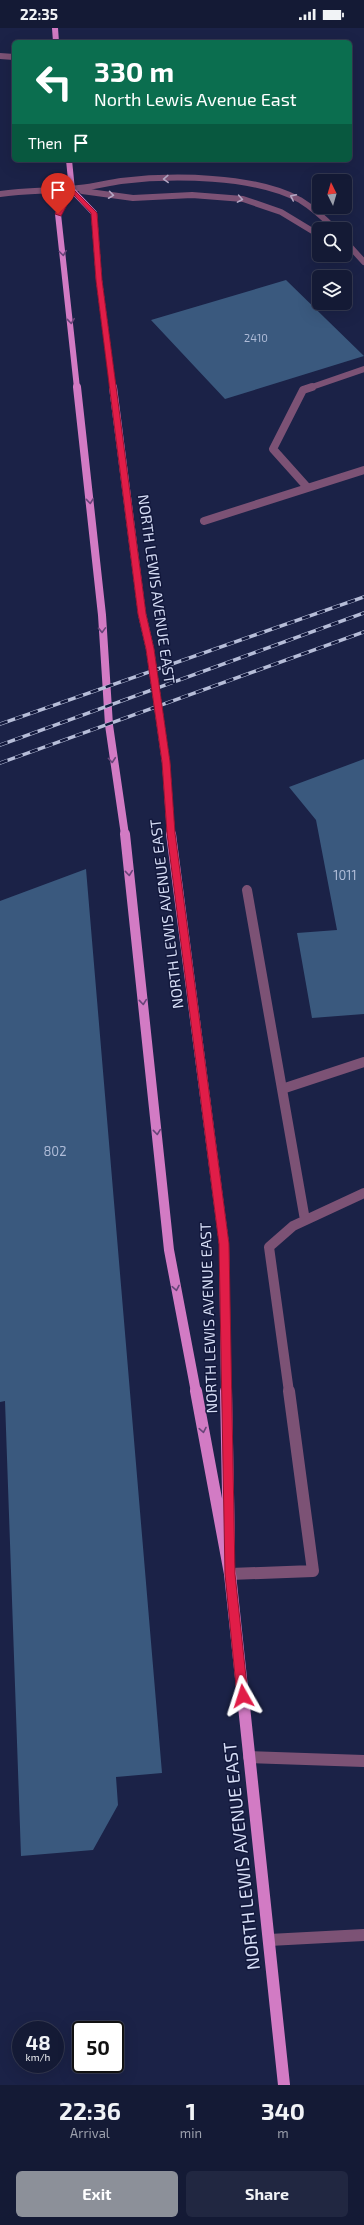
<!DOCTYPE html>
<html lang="en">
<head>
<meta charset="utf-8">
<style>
  body { margin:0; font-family:"Exo 2",sans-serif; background:#212741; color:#f1f3f6; height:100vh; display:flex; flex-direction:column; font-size:15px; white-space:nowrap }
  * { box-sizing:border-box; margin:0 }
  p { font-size:13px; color:#9da1ad }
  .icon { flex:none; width:22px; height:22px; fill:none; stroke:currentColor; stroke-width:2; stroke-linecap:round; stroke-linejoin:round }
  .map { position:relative; height:2057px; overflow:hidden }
  .side { display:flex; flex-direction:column; background:#141a35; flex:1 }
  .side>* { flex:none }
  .guide { position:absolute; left:12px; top:12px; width:340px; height:122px; border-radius:6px; box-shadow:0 4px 16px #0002,0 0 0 1px #333850; background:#0b6e4f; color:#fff; overflow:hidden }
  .needle { width:26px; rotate:355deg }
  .tools { position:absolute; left:312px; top:146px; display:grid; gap:8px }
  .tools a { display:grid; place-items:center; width:40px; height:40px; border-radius:6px; background:#141a35; box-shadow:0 4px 16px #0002,0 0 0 1px #333850; font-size:20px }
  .speed { position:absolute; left:12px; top:1993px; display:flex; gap:8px; font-size:20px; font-weight:700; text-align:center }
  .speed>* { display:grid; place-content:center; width:52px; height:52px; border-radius:50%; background:#141a35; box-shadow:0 4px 16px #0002,0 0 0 1px #333850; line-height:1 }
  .speed small { font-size:10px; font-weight:400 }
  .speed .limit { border:2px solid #111; border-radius:6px; background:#fff; color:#111 }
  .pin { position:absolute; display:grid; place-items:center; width:34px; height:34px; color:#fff; margin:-41px -17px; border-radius:50% 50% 50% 0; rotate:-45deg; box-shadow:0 0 4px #0007 }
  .pin .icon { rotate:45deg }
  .me { position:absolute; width:44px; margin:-22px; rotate:354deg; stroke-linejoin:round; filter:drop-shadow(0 0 3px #0008) }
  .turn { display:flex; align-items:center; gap:14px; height:84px; padding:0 16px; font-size:18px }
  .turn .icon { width:52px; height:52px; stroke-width:2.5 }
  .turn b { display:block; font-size:28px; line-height:34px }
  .then { display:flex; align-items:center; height:38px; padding:0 16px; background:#0003; gap:8px; font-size:15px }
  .eta { display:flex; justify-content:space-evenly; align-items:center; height:68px; text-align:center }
  .eta b { font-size:24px; font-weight:700; line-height:28px }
  .cta { display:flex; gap:8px; margin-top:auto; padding:8px 16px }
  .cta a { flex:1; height:46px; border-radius:6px; background:#8c9099; color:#fff; font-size:16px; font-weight:700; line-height:46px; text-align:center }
  .cta a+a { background:#212741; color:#f1f3f6 }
  .status { display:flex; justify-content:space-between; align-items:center; height:28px; padding:0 20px; background:#141a35; direction:ltr }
  .status svg { height:11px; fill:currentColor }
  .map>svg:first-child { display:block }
  .building { fill:#3a597e }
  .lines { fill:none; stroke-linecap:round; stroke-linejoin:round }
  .minor-far3 { stroke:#7c5275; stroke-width:6 }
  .minor-far2 { stroke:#7c5275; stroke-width:8 }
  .minor-far1 { stroke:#7c5275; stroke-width:10 }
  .minor { stroke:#7c5275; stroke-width:12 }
  .major-far3 { stroke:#d27bc4; stroke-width:6 }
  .major-far2 { stroke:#d27bc4; stroke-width:8 }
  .major-far1 { stroke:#d27bc4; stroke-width:10 }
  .major { stroke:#d27bc4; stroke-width:12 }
  .rail-casing { stroke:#b6bdd8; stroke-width:3.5 }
  .rail { stroke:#12183c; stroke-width:2.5; stroke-dasharray:8; stroke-linecap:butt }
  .oneway { stroke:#b2a5c2 }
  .oneway2 { stroke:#684579 }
  .route { fill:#e11d48; stroke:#92132f }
  .labels { text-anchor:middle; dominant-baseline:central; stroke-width:3; stroke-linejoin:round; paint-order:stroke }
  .far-number-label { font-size:11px; fill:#afbcd8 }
  .number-label { font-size:13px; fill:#afbcd8 }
  .street-label { font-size:15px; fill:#d6ddf6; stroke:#12183c }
  .near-street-label { font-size:18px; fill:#d6ddf6; stroke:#12183c }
</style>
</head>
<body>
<div class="status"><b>22:35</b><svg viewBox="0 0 49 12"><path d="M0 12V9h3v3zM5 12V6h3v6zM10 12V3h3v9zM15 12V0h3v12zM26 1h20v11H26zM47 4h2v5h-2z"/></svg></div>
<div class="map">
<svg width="364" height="2057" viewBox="0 0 364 2057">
  <rect width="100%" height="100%" fill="#1b2247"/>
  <!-- building -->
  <path class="building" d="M286,252L364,328L225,371L151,292Z
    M364,731V986L312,990L297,905L337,902L316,792L289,759Z
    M86,841L162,1745L116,1749L118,1777L93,1822L21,1828L5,1373L0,1374V873Z"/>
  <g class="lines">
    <!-- minor-far3 -->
    <path class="minor-far3" d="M0,28L14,29
      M82,163L133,170L192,167L243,171L281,184L319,207
      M0,166C26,162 53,163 79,160C93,159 107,155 121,153C171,147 255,147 300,172C313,180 324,190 335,201
      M345,213L364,234
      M309,360L364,341"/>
    <!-- minor-far2 -->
    <path class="minor-far2" d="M307,459L273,421L303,362L312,359
      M204,493L364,442"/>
    <!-- minor-far1 -->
    <path class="minor-far1" d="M247,862L305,1192
      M282,1061L364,1034
      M289,1364L269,1219L293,1198L364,1165"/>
    <!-- minor -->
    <path class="minor" d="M230,1546L313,1543L289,1363
      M249,1729L364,1733
      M269,1912L364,1907"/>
    <!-- major-far3 -->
    <path class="major-far3" d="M55,0L56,14
      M69,132L72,162L58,186L77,360
      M72,162L94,185L99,252L113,360"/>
    <!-- major-far2 -->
    <path class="major-far2" d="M77,359L102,587L109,697L125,807
      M113,359L142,586L150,621L166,735L171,807"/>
    <!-- major-far1 -->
    <path class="major-far1" d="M125,806L169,1222L196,1364
      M171,806L224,1216L226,1364"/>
    <!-- major -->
    <path class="major" d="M196,1363L230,1546L284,2057
      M226,1363L229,1516"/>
    <!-- rail casing -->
    <g class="rail-casing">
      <path id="rail" d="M0,696L364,569
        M0,717L364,585
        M0,735L364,604"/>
    </g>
    <!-- rail -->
    <use href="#rail" class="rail"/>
  </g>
  <!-- one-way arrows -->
  <defs><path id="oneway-chevron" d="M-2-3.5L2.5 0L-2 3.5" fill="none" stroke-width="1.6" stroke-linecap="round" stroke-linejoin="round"/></defs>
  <g class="oneway">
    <use href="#oneway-chevron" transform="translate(166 151) rotate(178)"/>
    <use href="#oneway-chevron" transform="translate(111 167) rotate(8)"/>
    <use href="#oneway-chevron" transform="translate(293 169) rotate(-154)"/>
    <use href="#oneway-chevron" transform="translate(240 171) rotate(10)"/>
  </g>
  <g class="oneway2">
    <use href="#oneway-chevron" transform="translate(63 225) rotate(83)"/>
    <use href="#oneway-chevron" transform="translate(71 293) rotate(84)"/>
    <use href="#oneway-chevron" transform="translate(90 473) rotate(84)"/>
    <use href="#oneway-chevron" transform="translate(102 602) rotate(88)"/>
    <use href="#oneway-chevron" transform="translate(112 732) rotate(85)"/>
    <use href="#oneway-chevron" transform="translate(129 845) rotate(84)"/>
    <use href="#oneway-chevron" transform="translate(143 974) rotate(84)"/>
    <use href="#oneway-chevron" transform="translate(157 1104) rotate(84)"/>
    <use href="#oneway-chevron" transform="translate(176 1260) rotate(79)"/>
    <use href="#oneway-chevron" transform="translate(203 1402) rotate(79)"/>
  </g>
  <!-- route -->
  <path class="route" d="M72,160L97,185L102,252L146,586L154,621L170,734L175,805L229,1216L235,1546L248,1668L247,1672L243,1674L239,1672L237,1668L225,1546L219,1216L167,805L162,734L146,621L138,586L96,252L91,185L73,166L61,188L55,186L69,162Z"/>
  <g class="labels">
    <!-- far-number labels -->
    <g class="far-number-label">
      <text x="256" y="309">2410</text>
    </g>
    <!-- number labels -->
    <g class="number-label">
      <text x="345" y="847">1011</text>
      <text x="55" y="1123">802</text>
    </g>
    <!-- street labels -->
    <g class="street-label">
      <text transform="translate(157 561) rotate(82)">NORTH LEWIS AVENUE EAST</text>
      <text transform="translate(166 886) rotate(-97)">NORTH LEWIS AVENUE EAST</text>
      <text transform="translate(208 1290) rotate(-92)">NORTH LEWIS AVENUE EAST</text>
    </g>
    <!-- near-street labels -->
    <g class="near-street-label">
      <text transform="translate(241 1828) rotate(-96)">NORTH LEWIS AVENUE EAST</text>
    </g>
  </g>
</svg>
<div class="tools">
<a><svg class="needle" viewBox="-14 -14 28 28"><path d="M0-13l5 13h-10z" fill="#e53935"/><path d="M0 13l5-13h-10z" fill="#9da1ad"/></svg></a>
<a><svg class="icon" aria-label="search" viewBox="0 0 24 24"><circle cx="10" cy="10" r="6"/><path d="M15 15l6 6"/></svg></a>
<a><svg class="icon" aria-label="layers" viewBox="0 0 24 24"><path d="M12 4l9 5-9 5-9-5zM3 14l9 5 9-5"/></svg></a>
</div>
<div class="speed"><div>48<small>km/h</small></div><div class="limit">50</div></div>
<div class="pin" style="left:58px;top:186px;background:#d93025"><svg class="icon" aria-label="arrive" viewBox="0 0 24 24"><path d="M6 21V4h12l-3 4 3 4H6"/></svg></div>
<svg class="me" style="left:243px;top:1668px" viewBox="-20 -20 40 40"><path d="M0-17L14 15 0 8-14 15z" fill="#e11d48" stroke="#fff" stroke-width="4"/></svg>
<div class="guide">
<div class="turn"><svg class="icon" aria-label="left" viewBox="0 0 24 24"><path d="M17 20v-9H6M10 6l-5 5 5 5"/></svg><div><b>330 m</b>North Lewis Avenue East</div></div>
<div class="then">Then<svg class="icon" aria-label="arrive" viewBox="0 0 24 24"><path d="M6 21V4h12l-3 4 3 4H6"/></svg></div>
</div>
</div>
<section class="side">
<div class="eta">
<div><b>22:36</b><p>Arrival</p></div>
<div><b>1</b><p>min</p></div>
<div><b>340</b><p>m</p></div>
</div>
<div class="cta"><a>Exit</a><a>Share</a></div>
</section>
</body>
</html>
